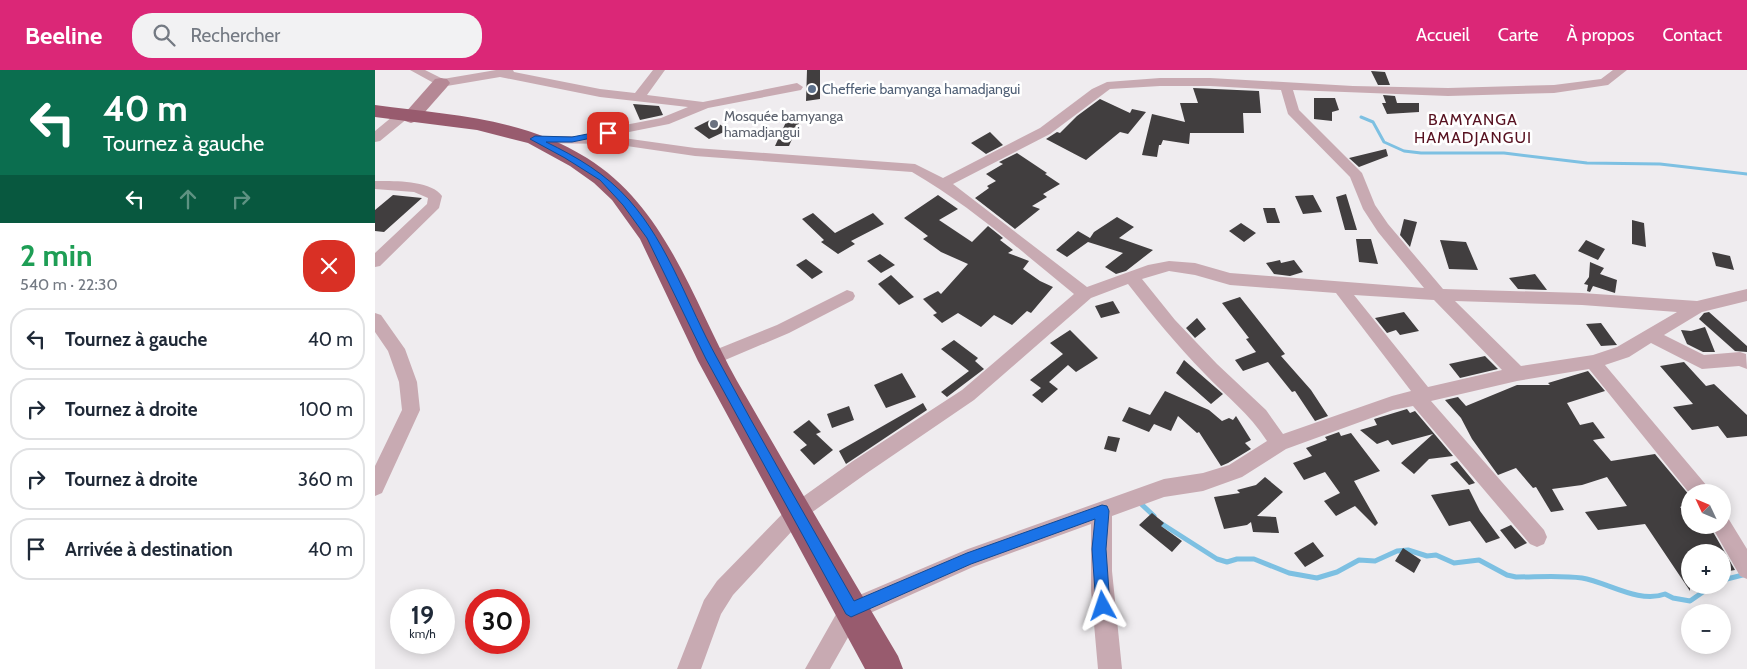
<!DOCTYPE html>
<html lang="fr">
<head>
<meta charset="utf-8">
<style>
  body { margin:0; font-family:Cabin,sans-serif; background:#f2f2f3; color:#1f2937; height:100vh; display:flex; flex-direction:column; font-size:19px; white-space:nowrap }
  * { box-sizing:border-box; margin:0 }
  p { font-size:16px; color:#747a83 }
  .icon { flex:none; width:28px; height:28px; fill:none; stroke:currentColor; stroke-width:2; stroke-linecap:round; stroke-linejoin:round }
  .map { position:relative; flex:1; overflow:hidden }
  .panel { display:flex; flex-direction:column; background:#fff; width:375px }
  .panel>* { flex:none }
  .banner { background:#0b6e4f; color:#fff; overflow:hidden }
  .needle { width:32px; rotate:314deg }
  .fabs { position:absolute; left:1306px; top:414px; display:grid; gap:10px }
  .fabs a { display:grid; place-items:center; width:50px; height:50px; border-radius:50%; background:#fff; box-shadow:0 2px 12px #0003; font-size:25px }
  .speed { position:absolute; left:15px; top:519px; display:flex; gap:10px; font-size:25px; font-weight:700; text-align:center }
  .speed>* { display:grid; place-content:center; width:65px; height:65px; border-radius:50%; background:#fff; box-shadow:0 2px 12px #0003; line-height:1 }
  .speed small { font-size:12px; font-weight:400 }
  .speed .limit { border:8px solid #d22; background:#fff; color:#111 }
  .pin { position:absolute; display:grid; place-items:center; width:42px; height:42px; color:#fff; margin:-21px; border-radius:10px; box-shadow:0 2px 8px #0006 }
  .me { position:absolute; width:55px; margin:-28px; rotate:355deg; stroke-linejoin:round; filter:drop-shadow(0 0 4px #0008) }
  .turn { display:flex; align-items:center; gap:18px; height:105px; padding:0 20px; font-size:22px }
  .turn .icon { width:65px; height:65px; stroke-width:2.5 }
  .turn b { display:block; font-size:35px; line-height:42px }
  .lanes { display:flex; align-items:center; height:48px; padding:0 20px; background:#0003; justify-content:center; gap:25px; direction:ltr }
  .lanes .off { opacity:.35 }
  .round { display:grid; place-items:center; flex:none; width:52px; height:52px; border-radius:20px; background:#f2f2f3 }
  .summary { display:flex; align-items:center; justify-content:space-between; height:85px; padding:0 20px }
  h1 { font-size:30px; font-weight:700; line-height:38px; color:#1e9e55 }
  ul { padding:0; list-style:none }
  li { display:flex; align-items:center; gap:15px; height:62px; margin:0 10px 8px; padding:0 10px; border:2px solid #e0e1e3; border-radius:20px }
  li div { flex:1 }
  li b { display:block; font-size:19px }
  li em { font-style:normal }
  header { display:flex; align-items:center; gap:30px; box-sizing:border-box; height:70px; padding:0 25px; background:#db2777; color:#fff }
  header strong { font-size:24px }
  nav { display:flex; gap:28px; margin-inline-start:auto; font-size:18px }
  .search { width:350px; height:45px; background:#f2f2f3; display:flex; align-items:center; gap:12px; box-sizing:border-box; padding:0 18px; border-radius:20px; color:#747a83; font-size:19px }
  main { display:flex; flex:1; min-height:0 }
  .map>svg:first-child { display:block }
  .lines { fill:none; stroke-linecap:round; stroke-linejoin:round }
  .stream-far1 { stroke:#7dc0e2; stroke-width:3 }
  .stream { stroke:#7dc0e2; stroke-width:5 }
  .building { fill:#413e3f }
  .street { fill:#c8aab2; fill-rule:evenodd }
  .secondary { fill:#b58895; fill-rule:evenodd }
  .highway { fill:#985b6e; fill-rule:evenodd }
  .route { fill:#1a73e8; stroke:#114b97 }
  .service-dot { fill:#5c6f8a; stroke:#fff; stroke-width:2 }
  .worship-dot { fill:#6b7280; stroke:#fff; stroke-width:2 }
  .labels { text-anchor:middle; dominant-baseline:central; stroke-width:5; stroke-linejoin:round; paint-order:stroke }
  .far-service-label { font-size:14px; fill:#4e5e75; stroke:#fff; text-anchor:start }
  .far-worship-label { font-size:14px; fill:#5b616d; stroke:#fff; text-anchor:start }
  .far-quarter-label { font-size:16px; letter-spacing:1px; fill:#571120; stroke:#fff }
</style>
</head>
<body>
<header>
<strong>Beeline</strong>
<div class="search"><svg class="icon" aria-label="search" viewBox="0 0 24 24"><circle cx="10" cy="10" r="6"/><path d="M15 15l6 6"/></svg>Rechercher</div>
<nav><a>Accueil</a><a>Carte</a><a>À propos</a><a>Contact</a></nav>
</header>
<main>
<section class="panel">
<div class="banner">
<div class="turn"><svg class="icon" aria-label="left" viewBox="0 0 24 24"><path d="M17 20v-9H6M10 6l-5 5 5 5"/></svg><div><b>40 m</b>Tournez à gauche</div></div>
<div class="lanes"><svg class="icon" aria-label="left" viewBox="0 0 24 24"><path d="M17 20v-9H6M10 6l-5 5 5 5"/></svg><svg class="icon off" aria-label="ahead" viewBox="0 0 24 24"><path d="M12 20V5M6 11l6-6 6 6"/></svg><svg class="icon off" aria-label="right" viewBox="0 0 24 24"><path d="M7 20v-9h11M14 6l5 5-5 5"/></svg></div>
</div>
<div class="summary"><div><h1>2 min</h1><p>540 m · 22:30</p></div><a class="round" style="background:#d93025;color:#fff"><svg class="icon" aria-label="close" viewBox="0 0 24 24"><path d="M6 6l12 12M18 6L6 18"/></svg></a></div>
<ul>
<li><svg class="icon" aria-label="left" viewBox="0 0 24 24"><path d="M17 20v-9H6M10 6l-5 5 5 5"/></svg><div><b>Tournez à gauche</b></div><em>40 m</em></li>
<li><svg class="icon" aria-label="right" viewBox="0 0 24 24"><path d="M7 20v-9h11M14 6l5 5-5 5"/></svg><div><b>Tournez à droite</b></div><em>100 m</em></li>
<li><svg class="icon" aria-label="right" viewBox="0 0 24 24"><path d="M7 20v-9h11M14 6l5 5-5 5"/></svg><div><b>Tournez à droite</b></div><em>360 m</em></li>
<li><svg class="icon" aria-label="arrive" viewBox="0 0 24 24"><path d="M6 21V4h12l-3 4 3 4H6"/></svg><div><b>Arrivée à destination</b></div><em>40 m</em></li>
</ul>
</section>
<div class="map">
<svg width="1372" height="599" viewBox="0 0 1372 599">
  <rect width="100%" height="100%" fill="#efecef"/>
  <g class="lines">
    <!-- stream-far1 -->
    <path class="stream-far1" d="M986,47L998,52L1009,72L1029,81L1046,83H1129L1212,93L1285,94L1372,104"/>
    <!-- stream -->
    <path class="stream" d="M763,431L779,446
      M784,452L842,489L852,492L862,489H879L914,503L942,508L962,502L984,490L1000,491L1022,481L1033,480L1052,486L1061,485L1079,493L1104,490L1132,505L1141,507C1162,507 1186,505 1207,508C1232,512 1264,534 1290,524L1298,528L1315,531L1338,515
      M1348,510L1372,504"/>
  </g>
  <!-- building -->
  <path class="building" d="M432,0H445V29L431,31Z
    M996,1L1010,2L1015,15H1003Z
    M818,18L884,21L886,43H868L869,63H815L814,74L788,70L786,75H784L782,87L767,85L777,44L810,52L805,33H823Z
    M1008,25L1020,26L1022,33H1044V42L1012,44L1007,33H1011Z
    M939,28H960L964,40L957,42V51L939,49Z
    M725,29L755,43L757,39L771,42L753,64L745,62L711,90L671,69L682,62L685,63L702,46Z
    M258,34L284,36L288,45L265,50Z
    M337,49L353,60L334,69L319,58Z
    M411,52L424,53L414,76H400Z
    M615,62L628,75L611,84L596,73Z
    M1011,79L1013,86L984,97L974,88Z
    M642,83L672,103L670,104L685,114L668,124L672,127L657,136L665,139L640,159L600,128L614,118L612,116L621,111L611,104L628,94L624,92Z
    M971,124L982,160H970L961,127Z
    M18,125L47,128L9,162L0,161V140Z
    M563,125L583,139L564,150L597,172L613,156L628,168L625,170L638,180L633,183L654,191L648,199L665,211L678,217L656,243L652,241L637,255L619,245L606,257L583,243L567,253L558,245L562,243L548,229L563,221L566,224L593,194L566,182L548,169L553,166L529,148Z
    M938,125L947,142L928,144L920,126Z
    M888,138H900L905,153H892Z
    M438,143L460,163L498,143L509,154L476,171L480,174L463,184L446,172L449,170L427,149Z
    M742,147L759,157L744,168L778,180L751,201L741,204L730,197L748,183L713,172L692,187L681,180L703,161L715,168L719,162Z
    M1029,149L1042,152L1035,177L1025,165Z
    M1257,150L1269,153L1271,177L1257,174Z
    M866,153L881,163L869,172L854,161Z
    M981,169H996L1003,194L984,192Z
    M1065,170L1091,172L1103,200L1074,199Z
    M1211,170L1230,179L1223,190L1203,181Z
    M1337,182L1355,186L1359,200L1341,196Z
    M505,184L520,195L506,203L492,191Z
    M431,189L448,202L437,209L421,195Z
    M905,190L906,193L919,190L928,202L915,206L899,204L891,193Z
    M1215,192L1229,198L1225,204L1242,210L1240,223L1218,216L1215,222L1212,221L1213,215L1209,214L1214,207Z
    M1160,204L1172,220L1143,219L1134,208Z
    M516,205L539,227L524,235L503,214Z
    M865,227L910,284L906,286L936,320L953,346L940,351L920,321L917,322L893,292L868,301L860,290L881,282L871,269L874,268L847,233Z
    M738,231L745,243L726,248L720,236Z
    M1029,242L1044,261L1025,265L1021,260L1012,263L1000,248Z
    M1334,242L1372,276V282L1360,281L1324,249L1329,243Z
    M822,248L831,259L820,268L811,258Z
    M1226,253L1242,275L1226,276L1211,254Z
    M1330,257L1340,282H1328L1312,274L1306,260L1316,261Z
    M695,260L723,288L701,302L693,295L674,312L683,319L667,333L657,325L666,318L655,310L688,284L675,273Z
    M579,270L603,288L600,291L609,299L572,327L566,322L594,301L566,279Z
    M1110,286L1123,299L1085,308L1074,294Z
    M809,290L848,324L836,334L801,303Z
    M1309,292L1331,316L1339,314L1372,345V366L1352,368L1343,356L1317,360L1298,337L1318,334L1285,296Z
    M1213,301L1230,321L1192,333L1205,355L1218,352L1230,368L1218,370L1236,391L1280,384L1315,426V433L1305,437L1315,448V455H1334L1360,500L1348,502V482H1315V521L1270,454L1223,460L1210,442L1252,436L1232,407L1207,415L1177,419L1189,440L1176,442L1161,417L1158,418L1141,398L1123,405L1097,369L1086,348L1070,330L1083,327L1091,336L1142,315H1175L1173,313Z
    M527,303L541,327L511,338L499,315Z
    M790,321L834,340L847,351L854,348L858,350L861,346L876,370L870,373L876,379L853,393L846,396L824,362L822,363L803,346L796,361L779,354L774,362L747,351L754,337L775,345Z
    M548,333L552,340L471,394L464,381Z
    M474,336L479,350L457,358L452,344Z
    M1032,339L1035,343L1040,341L1078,386L1054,389L1039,404L1026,393L1058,364L1017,375L1013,370L1002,374L985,360L1002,355L999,349Z
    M434,350L446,362L441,364L458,380L439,395L425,380L432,375L418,362Z
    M964,362L966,366L976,363L1005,401L979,411L1003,453L1000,456L980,436L961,446L949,431L965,423L950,402L929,410L918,393L937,386L931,378L952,370L950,367Z
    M733,366L745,368L741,382L729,379Z
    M1082,391L1100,413L1094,415L1075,394Z
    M890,407L908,422L882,446L901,447L904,463L878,462L876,452L872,455L849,459L839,427L865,423L862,420L881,415Z
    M1094,419L1105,441L1125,468L1111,473L1095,451L1074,456L1056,425Z
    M777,443L789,453L786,456L807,471L797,482L764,455Z
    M1136,455L1152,473L1140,479L1125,460Z
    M938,472L949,486L930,497L919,483Z
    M1028,478L1046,490L1039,503L1020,491Z"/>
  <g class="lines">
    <!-- street -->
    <path class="street" d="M35,0H50L68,9L121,0H138L139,2L225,19L260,23L278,0H290L272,25L328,32L422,13L428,17L426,20L333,38L294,54L234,66L320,78L540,94L568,108L665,58L717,19L732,12L785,8H835L978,16L1073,18L1179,15L1226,9L1238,0H1252L1233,15L1179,23L1073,26L918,20L924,40L987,103L1000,135L1013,154L1068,219L1207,223L1322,231L1372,219V231L1327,242L1289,265L1329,285L1365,282L1371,284L1372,299L1364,296L1327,299L1276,273L1254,287L1230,295L1332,416L1335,422H1315V424L1214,299L1142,311L1056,331L1169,460L1172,467L1169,474L1162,477L1155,474L1038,336L1018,340L911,379L867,407L828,421L789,427L737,446V501L747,599H723L716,520V454L598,497L484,548L455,599H430L468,532L593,479L789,409L828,403L854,395L892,371C874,343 851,326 829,303C802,275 777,245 753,214L716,228L599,330L492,403L429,448L358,525L346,544L326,599H302L329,530L342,511L415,436L478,391L587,320L699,224C647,182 596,136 537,102L320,86L238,74L160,73L153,69L155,66H225L222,63L224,60L286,48L313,37L225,27L125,7L66,17ZM785,16H835L906,20L913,44L975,107L988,139L1003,162L1049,218L855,203L820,193L794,191L773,195L712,217L578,114L675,64L735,19ZM794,201L820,205L855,215L961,223L1036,321L1017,326L908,364L891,340L842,294L800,250L767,209ZM979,225L1059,230L1127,300L1053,317ZM1080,231L1207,235L1302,242L1242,277L1218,285L1146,296Z
      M28,41L33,42L34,45L33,48L5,71L0,72V61L23,42Z
      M0,111C18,111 56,110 67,126L64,138L5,196L0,197V183L52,134L53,128L39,122L0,119Z
      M472,220L478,222L480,226L478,230L414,263L336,296L330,294L327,289L330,284L402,255Z
      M0,243L6,245L30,279L42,312L45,340L7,423L0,426V396L27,340L24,312L13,281L0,262Z
      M1348,446L1353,448L1372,479V509L1365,506L1336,455H1348Z"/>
    <!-- secondary -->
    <path class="secondary" d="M66,8L72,9L75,13L72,17L42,51L36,53L30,51L27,47L30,43L60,9Z"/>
    <!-- highway -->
    <path class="highway" d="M0,35C73,45 147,47 212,88C292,138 318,232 362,311C415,403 469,495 523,586L528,599H490L323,291L265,169L237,130L219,113L195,96L153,73L102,60L0,47Z"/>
  </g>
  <!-- route -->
  <path class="route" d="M233,60L237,63L236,64L197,72H171C202,87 231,104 254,130C294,175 313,236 342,288C386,370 433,450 479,531L592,483L727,435L732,436L734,441L731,479L735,536L733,540L728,542L723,540L721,536L717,479L720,449L596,494L476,547L471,544L331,289L272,168L248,135L225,110L190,88L155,69L160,66L197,67Z"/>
  <!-- markers -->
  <circle class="service-dot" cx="437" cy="19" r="5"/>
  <circle class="worship-dot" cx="339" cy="54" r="5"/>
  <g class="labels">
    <!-- far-service labels -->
    <g class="far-service-label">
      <text x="447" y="19">Chefferie bamyanga hamadjangui</text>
    </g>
    <!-- far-worship labels -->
    <g class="far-worship-label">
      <text x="349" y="46">Mosquée bamyanga<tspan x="349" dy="16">hamadjangui</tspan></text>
    </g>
    <!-- far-quarter labels -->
    <g class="far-quarter-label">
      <text x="1098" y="49">BAMYANGA<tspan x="1098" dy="18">HAMADJANGUI</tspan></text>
    </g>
  </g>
</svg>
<div class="fabs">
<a><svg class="needle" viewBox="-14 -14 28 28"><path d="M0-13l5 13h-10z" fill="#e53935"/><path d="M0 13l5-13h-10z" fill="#747a83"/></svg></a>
<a>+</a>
<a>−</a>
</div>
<div class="speed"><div>19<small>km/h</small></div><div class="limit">30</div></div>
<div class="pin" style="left:233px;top:63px;background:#d93025"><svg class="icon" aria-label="arrive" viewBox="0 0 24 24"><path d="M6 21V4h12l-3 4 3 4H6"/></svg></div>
<svg class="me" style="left:728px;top:536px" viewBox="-20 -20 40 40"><path d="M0-17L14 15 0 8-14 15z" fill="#1a73e8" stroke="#fff" stroke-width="4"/></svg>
</div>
</main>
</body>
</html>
